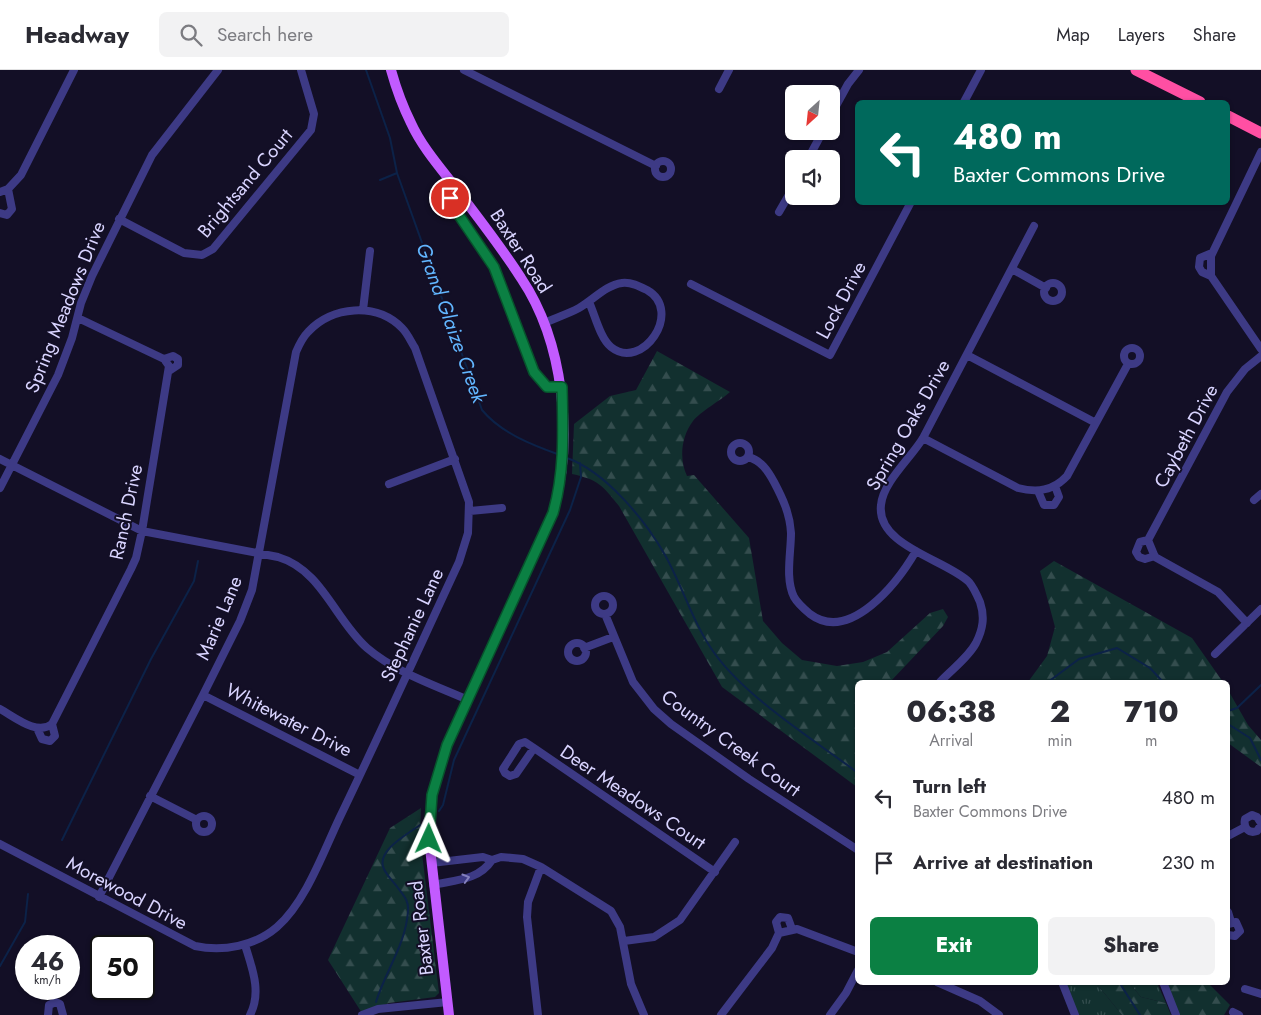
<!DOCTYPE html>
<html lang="en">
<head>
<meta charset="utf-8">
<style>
  body { margin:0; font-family:Jost,sans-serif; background:#f2f2f3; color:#2b2b33; height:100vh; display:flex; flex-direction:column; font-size:19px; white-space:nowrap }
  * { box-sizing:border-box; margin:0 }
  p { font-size:16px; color:#7c7c81 }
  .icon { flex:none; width:28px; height:28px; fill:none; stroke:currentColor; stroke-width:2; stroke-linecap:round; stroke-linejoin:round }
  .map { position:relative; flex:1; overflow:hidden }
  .panel { position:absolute; left:855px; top:610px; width:375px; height:305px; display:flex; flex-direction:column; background:#fff; border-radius:8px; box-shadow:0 1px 4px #0004 }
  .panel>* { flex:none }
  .hud { position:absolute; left:855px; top:30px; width:375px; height:105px; border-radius:8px; box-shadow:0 1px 4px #0004; background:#00695c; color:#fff; overflow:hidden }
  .needle { width:32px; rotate:207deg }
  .fabs { position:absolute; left:785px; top:15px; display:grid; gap:10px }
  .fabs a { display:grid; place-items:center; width:55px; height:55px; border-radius:8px; background:#fff; box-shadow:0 1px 4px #0004; font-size:25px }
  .speed { position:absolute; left:15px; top:865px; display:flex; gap:10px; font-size:25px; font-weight:700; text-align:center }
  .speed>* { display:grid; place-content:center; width:65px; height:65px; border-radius:50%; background:#fff; box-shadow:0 1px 4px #0004; line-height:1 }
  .speed small { font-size:12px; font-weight:400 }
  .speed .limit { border:2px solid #111; border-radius:8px; background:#fff; color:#111 }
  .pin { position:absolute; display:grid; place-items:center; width:42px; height:42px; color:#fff; margin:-21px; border:2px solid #fff; border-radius:50%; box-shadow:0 1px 5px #0007 }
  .me { position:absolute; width:55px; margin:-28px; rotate:1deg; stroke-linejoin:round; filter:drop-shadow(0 0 4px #0008) }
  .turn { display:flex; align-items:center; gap:18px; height:105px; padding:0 15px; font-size:22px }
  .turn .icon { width:65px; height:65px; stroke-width:2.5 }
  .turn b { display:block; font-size:35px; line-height:42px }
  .eta { display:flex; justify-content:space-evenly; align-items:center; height:85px; text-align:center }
  .eta b { font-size:30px; font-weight:800; line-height:35px }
  .primary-button { display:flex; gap:10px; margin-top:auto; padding:10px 15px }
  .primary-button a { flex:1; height:58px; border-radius:8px; background:#0b8043; color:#fff; font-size:20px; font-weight:800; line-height:58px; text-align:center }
  .primary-button a+a { background:#f2f2f3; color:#2b2b33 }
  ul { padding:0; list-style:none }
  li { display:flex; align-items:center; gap:15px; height:65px; padding:0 15px }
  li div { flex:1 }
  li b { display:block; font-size:19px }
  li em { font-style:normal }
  header { display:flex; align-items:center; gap:30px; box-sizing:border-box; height:70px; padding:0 25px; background:#fff; border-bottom:1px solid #e1e1e2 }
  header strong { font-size:24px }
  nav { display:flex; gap:28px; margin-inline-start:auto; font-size:18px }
  .search { width:350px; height:45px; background:#f2f2f3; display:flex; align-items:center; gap:12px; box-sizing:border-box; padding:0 18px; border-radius:8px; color:#7c7c81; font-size:19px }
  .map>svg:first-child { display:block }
  .grass { fill:url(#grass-tufts) }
  .forest { fill:url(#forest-firs) }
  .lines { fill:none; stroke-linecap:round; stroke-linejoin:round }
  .stream { stroke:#0c2248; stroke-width:2 }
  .minor { stroke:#3d3a85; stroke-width:8 }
  .major { stroke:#c25bff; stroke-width:10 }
  .highway { stroke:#ff4fa3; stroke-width:11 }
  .oneway { stroke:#837fbc }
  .route-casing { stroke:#07532c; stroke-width:12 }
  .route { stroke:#0b8043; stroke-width:9 }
  .labels { text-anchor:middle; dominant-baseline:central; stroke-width:4; stroke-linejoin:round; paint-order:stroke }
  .street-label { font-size:19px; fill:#d9d4ff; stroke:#130f26 }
  .water-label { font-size:20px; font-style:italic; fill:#62b6ff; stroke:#130f26 }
</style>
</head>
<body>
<header>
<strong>Headway</strong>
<div class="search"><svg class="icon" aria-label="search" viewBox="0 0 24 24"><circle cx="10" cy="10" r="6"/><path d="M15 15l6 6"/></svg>Search here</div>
<nav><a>Map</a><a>Layers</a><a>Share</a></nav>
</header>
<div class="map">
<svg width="1261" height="945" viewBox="0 0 1261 945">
  <defs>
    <pattern id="grass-tufts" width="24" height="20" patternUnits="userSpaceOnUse" patternTransform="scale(1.25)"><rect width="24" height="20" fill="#12302f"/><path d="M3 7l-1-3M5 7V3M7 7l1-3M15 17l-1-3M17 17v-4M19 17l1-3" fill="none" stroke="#344d4e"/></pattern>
    <pattern id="forest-firs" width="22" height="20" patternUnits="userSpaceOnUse" patternTransform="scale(1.25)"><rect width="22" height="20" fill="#12302f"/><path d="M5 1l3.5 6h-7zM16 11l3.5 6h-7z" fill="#344d4e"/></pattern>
  </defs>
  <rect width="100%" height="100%" fill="#130f26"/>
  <!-- grass -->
  <path class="grass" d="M1064,913H1096L1122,945H1079Z
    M1129,913H1157L1166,933L1141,927Z"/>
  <!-- forest -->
  <path class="forest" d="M657,281L730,322C721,330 700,342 693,351C681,367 679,389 687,406L694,405L749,468L763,551L782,573L802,590L837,596L863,592L887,582L930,543L943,539L948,547L943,556L890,612H858L857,717L722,617L619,436C602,415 599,410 572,404L574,354L610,326L636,320Z
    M1054,491L1192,568L1223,612H1028L1047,586L1055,557L1040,501Z
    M1228,620L1248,655L1261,670V697L1228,673Z
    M421,738L420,767L439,923L435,927L389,933L362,943L328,890L390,758Z
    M1096,913H1129L1141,927L1166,933L1171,945H1122Z
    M1166,913H1208L1230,935L1224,945H1179Z"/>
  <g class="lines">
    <!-- stream -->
    <path class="stream" d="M366,0L390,68L397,103L482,340C501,363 532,375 560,385
      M380,110L397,103
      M567,388C606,402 645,450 665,485C683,517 693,554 715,584C748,629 813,669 858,703
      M1048,612L1079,589L1117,578L1150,598L1163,612
      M1228,641L1237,638L1261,615
      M1228,654L1250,668L1261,690
      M439,741L443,735L454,690L570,440L581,407L580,393
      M62,770L151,589L194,511L198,491
      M0,896L25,852L28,824
      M1119,912L1140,945
      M376,932C385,902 406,874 408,841C409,831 404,826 398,818C394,812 387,806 384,799C375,781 408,764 420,755"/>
    <!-- minor -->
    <path class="minor" d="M464,0L656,96
      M719,19L729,0
      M964,32L981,0
      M831,45L848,14L859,0
      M1261,82L1211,186V206L1261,279
      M808,89L823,61
      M655 99a8 8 0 1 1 16 0a8 8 0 1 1-16 0Z
      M458,121L450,128V131L494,197L534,302L547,317H561
      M0,122L8,119L21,105L74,0
      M779,142L794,116
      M0,143L7,145L12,139L8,119
      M119,149L184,183L202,185L213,179L311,60L314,44L301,0
      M1012,199L1046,218
      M1211,206L1202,202L1199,197L1200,188L1212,183
      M1044 222a9 9 0 1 1 18 0a9 9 0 1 1-18 0Z
      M691,214L830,285L911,132
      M363,240L370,181
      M544,253C555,248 568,244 579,238C593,230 606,215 622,213C631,212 639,216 647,220C684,241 642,302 611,277C600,268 595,245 589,232
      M1124 286a8 8 0 1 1 16 0a8 8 0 1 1-16 0Z
      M967,285L1096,353
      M164,289L173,286L178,289V295L169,301
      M923,368L1018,418C1037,423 1053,421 1067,406L1128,294
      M731 382a9 9 0 1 1 18 0a9 9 0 1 1-18 0Z
      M748,387C761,390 768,401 774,412C783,429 790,444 791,463C791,483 785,509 794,527C798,534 804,539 810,544C850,574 898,512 916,481
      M0,389L142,461L278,487C322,500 335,550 367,578C395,602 434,615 468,630
      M389,414L455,389
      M0,418L58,305L72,268L81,233L92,206L152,85L218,0
      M1038,421L1044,435H1054L1059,427L1055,416
      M1254,430L1261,424
      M470,441L502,438
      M1148,470L1140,472L1136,482L1139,487L1145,489L1155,486
      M595 535a9 9 0 1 1 18 0a9 9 0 1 1-18 0Z
      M605,544L633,612L654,639L671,654L749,709L858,780
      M1247,553L1218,522L1155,487L1148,470L1227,322L1245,299L1261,286
      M568 582a9 9 0 1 1 18 0a9 9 0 1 1-18 0Z
      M584,578L613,567
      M1215,584L1261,539
      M940,612C952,599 968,588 976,573C983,559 985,547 980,532C977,525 974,518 969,512C947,490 876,476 881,435C883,412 911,388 923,368L1034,156
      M203,625L360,705
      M0,639C15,647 37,666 52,654L131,499L136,488L142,461L169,296L164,289L78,248
      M37,658L42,669L50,671L55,666L52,654
      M534,678L516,704L510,706L505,703L503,699L519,674L525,672L534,678L715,802
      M150,726L197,750
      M196 754a8 8 0 1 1 16 0a8 8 0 1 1-16 0Z
      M1261,753L1257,747L1252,745L1245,749C1243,758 1249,764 1257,761L1261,755
      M1228,766L1245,757
      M0,774L195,876C223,882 255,876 277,857C305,833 323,783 339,749C380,664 419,578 459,492L468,463L469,432L415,278C411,272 408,264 402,258C376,232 332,236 308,262C302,268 299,275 296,282L252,520L240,551L203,625L99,827
      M431,793L483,787L492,790L501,787L523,789L541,797L611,841L620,857L631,914L644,945
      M433,815C456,810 479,810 492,790
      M1228,842L1231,852
      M1228,854L1236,852L1240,861L1235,866L1228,865
      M779,863L776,852L780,847L788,848L792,859
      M624,871L654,867L680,850L735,772
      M245,875C252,898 262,922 250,945
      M937,912L980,931L999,945
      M1062,912L1075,945
      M1163,912L1176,945
      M1245,919L1261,924
      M1233,942L1239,945
      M48,945L49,935L56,932L60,934L63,945
      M362,945L378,939L448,932
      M538,945L527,847L528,832L541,797
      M721,945L772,878L779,863L797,859L858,882
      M830,945L846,923L858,900"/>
    <!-- major -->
    <path class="major" d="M391,0C396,18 403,37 411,53C421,75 437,94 452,113C475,144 500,175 521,208C564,272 574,369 553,443L447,675L432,725L429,769L449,945"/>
    <!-- highway -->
    <path class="highway" d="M1136,0L1200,32
      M1228,46L1261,63"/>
  </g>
  <!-- one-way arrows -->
  <defs><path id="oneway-chevron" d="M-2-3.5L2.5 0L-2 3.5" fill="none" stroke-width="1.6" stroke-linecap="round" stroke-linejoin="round" transform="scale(1.25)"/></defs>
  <use class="oneway" href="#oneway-chevron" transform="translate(466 808) rotate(-16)"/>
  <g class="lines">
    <!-- route casing -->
    <g class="route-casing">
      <path id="route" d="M429,769L432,725L447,675L553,443C565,401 563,360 562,317H547L534,302L494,197L454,138L450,128"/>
    </g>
    <!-- route -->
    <use href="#route" class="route"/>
  </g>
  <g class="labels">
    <!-- street labels -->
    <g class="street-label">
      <text transform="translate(245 113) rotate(-50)">Brightsand Court</text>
      <text transform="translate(521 181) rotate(57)">Baxter Road</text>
      <text transform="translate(841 230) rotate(-62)">Lock Drive</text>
      <text transform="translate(65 237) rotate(-68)">Spring Meadows Drive</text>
      <text transform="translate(908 355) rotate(-60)">Spring Oaks Drive</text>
      <text transform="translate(1186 366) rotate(-62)">Caybeth Drive</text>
      <text transform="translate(126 442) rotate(-78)">Ranch Drive</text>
      <text transform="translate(219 548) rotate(-67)">Marie Lane</text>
      <text transform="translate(412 555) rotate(-65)">Stephanie Lane</text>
      <text transform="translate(289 650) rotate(27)">Whitewater Drive</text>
      <text transform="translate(731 673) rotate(36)">Country Creek Court</text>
      <text transform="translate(633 727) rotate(34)">Deer Meadows Court</text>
      <text transform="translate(127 823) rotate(28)">Morewood Drive</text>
      <text transform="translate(421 858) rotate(-97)">Baxter Road</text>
    </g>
    <!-- water labels -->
    <g class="water-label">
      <text transform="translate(451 253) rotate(70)">Grand Glaize Creek</text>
    </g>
  </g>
</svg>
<div class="fabs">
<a><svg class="needle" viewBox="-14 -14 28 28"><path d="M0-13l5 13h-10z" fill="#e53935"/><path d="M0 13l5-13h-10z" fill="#7c7c81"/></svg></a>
<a><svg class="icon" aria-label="sound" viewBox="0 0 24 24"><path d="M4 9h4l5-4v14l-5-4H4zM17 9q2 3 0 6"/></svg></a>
</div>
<div class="speed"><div>46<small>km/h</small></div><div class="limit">50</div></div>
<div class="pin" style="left:450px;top:128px;background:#d93025"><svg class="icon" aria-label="arrive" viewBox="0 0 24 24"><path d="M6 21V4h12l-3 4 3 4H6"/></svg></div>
<svg class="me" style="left:429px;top:769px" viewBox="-20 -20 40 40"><path d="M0-17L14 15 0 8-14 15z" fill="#0b8043" stroke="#fff" stroke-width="4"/></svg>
<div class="hud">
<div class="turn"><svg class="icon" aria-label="left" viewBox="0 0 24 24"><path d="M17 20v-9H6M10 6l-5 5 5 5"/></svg><div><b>480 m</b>Baxter Commons Drive</div></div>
</div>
<section class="panel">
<div class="eta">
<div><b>06:38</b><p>Arrival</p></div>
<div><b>2</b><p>min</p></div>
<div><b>710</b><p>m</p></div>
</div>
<ul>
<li><svg class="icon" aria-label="left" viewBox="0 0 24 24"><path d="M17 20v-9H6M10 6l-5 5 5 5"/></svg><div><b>Turn left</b><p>Baxter Commons Drive</p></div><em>480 m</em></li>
<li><svg class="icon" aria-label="arrive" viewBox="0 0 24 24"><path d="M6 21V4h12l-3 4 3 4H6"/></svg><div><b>Arrive at destination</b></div><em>230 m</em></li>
</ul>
<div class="primary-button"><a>Exit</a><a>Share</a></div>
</section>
</div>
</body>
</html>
